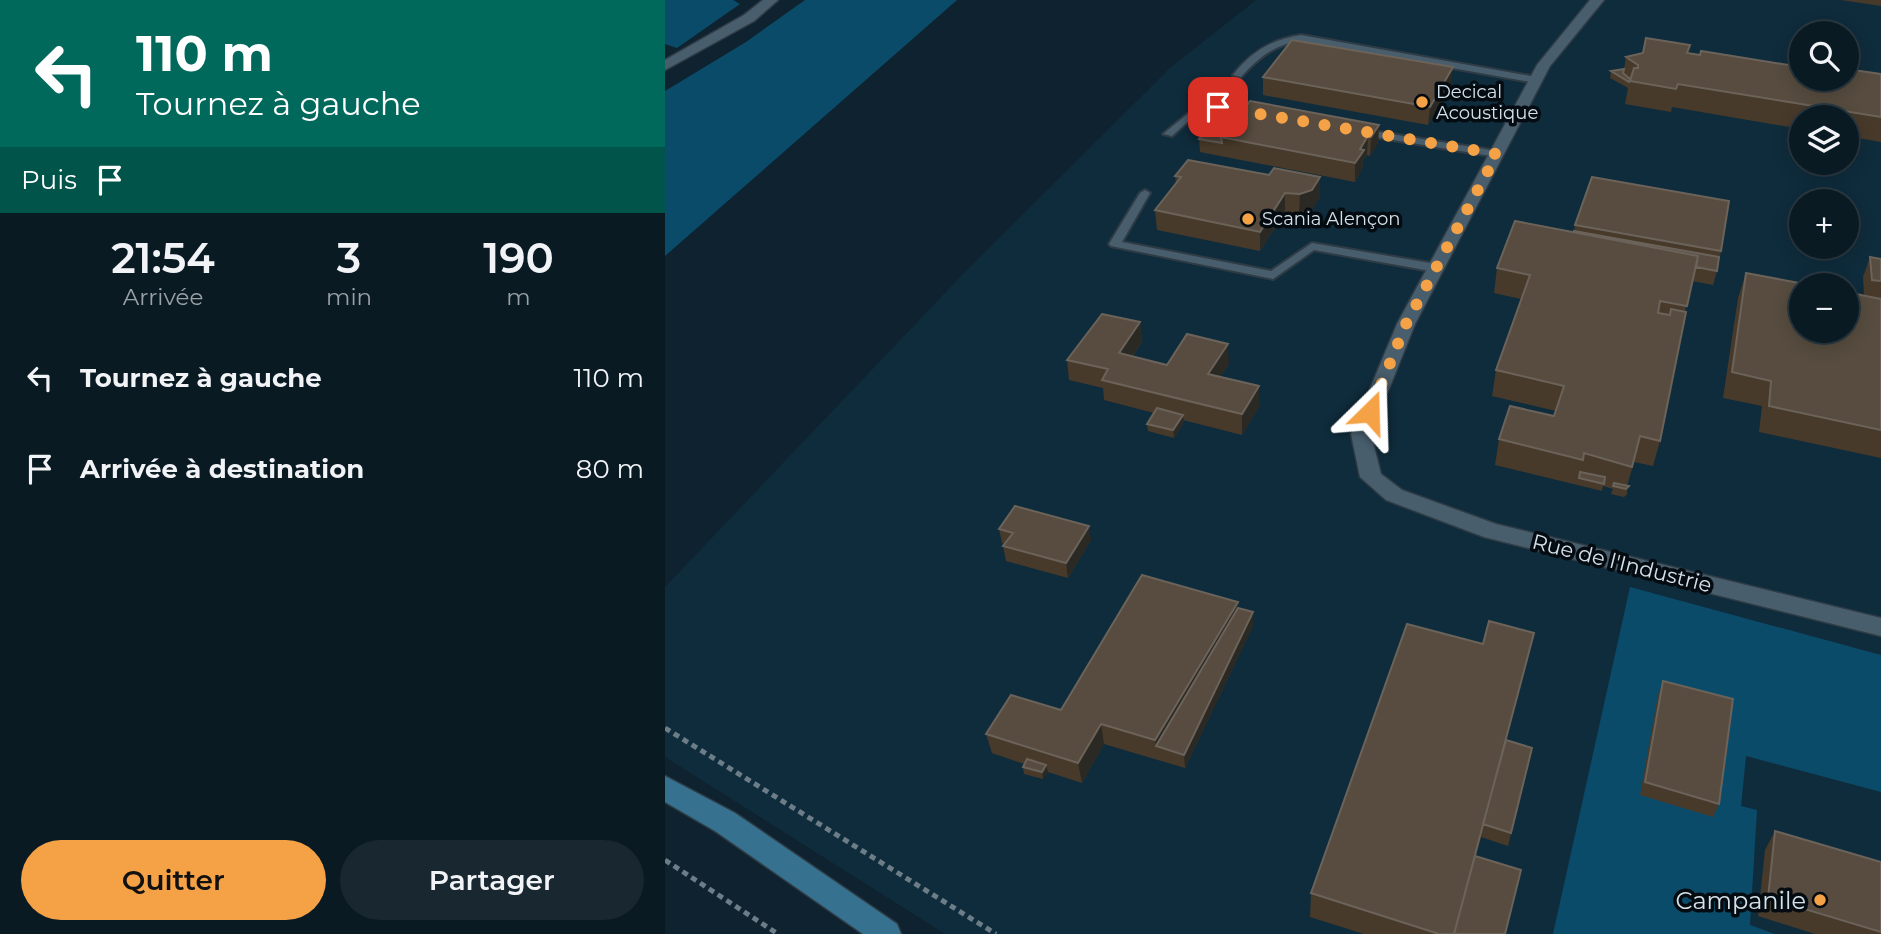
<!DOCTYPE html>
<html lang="fr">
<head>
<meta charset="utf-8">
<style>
  body { margin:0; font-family:Montserrat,sans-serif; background:#182730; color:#f1f3f6; height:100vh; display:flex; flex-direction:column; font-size:26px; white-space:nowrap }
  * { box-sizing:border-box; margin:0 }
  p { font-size:23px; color:#99a1a6 }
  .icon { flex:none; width:38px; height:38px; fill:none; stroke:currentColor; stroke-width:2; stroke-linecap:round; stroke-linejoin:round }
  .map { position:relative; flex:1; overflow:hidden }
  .panel { display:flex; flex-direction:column; background:#0a1a23; width:665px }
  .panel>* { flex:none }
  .top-card { background:#00695c; color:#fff; overflow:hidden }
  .controls { position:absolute; left:1124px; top:21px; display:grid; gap:14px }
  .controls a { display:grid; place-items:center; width:70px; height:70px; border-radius:50%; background:#0a1a23; box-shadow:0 4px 18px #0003,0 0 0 2px #2a3841; font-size:35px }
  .pin { position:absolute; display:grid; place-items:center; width:60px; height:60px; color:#fff; margin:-30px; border-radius:14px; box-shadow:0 4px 10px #0006 }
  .me { position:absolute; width:77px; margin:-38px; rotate:22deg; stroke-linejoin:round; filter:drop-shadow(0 0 5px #0008) }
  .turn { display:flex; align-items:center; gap:24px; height:147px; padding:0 21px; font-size:32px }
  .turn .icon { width:91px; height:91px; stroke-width:2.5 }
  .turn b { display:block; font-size:49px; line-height:60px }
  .then { display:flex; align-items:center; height:66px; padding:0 21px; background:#0003; gap:14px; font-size:26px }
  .eta { display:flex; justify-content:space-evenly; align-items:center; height:119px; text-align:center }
  .eta b { font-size:42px; font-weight:600; line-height:49px }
  .cta { display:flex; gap:14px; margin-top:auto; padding:14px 21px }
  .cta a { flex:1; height:80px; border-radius:42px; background:#f5a246; color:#111; font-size:28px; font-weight:600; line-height:80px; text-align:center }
  .cta a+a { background:#182730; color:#f1f3f6 }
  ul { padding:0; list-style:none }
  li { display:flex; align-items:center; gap:21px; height:91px; padding:0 21px }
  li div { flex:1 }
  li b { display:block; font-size:26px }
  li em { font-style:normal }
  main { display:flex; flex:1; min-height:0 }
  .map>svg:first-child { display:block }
  .built { fill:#0f2c3c; fill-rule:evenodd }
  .green { fill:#0b4b6a }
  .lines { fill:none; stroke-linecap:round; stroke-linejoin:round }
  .lane-casing { stroke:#2f3b45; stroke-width:4 }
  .street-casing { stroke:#2f3b45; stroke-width:3 }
  .secondary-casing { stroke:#2f3b45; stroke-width:3 }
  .path { stroke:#6c7d87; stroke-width:5; stroke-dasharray:6 4.5; stroke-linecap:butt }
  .lane { fill:#485e6d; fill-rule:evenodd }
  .street { fill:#485e6d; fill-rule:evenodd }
  .secondary { fill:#367190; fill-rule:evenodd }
  .wall { fill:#483a2a }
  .shaded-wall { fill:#2a2924 }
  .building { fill:#574c3f; stroke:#6b635a; stroke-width:2 }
  .route { stroke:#f5a246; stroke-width:12; stroke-dasharray:0 21.6 }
  .poi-dot { fill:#f5a246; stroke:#040b11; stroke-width:2.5 }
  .labels { text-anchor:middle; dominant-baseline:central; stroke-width:7; stroke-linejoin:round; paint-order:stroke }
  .far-poi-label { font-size:18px; fill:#d5e2ea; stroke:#040b11; text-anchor:start }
  .street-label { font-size:21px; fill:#d5e2ea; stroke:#040b11 }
  .near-poi-label { font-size:24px; fill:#d5e2ea; stroke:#040b11; text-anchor:end }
</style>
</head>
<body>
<main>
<section class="panel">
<div class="top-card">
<div class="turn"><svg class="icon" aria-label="left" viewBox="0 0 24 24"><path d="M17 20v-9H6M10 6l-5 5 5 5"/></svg><div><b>110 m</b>Tournez à gauche</div></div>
<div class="then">Puis<svg class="icon" aria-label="arrive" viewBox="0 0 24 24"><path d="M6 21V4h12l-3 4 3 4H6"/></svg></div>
</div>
<div class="eta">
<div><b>21:54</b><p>Arrivée</p></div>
<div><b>3</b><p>min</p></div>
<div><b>190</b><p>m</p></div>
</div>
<ul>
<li><svg class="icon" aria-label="left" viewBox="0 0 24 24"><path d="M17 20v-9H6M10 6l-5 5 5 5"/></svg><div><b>Tournez à gauche</b></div><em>110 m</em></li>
<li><svg class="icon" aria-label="arrive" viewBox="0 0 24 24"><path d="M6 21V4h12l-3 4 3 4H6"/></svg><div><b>Arrivée à destination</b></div><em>80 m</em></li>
</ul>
<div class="cta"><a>Quitter</a><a>Partager</a></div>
</section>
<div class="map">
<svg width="1216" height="934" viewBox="0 0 1216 934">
  <rect width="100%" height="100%" fill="#0e232f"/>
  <!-- built -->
  <path class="built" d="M591,0H1216V934H280L0,757V587L298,274L505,68ZM1136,33H1181V79H1136ZM1136,117H1181V163H1136ZM1136,201H1181V247H1136ZM1136,285H1181V331H1136Z"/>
  <!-- green -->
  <path class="green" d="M0,0H68L75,4L12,48L0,44Z
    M140,0H292L0,256V91L81,42Z
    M965,587L1216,655V792L1081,756L1076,806L1092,810L1085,925L1110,934H888Z"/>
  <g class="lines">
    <!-- lane casing -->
    <g class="lane-casing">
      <path id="lane" d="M636,35L871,77L876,80L871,83L636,41C610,44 593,58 576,77L568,75C586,52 607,39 636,35Z
        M543,106H562L580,111C569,118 553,109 540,112C527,116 516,128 507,136L498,134L525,112Z
        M695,129L832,151L837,154L832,157L691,134V130Z
        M480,190L485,193L457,242L606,271L647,243L771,264L777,268L771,272L649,250L608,279L446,246L444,244L475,193Z"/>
    </g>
    <!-- street casing -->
    <g class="street-casing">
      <path id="street" d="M98,0H113L89,21L0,70V60L79,15Z
        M925,0H939L885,66L750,324L706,434L716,474L737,490L831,524L1216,618V636L819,537L721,500L695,477L686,434L732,324L872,65Z"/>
    </g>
    <!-- secondary casing -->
    <g class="secondary-casing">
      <path id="secondary" d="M0,776L70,813L232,924L236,934H198L50,831L0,802Z"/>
    </g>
    <!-- path -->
    <path class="path" d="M0,728L331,934
      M0,860L113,934"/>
    <!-- lane -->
    <use href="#lane" class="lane"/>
    <!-- street -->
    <use href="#street" class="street"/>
    <!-- secondary -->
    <use href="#secondary" class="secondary"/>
  </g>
  <!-- wall -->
  <path class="wall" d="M1176,0H1216V6Z
    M1023,53L1136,79L1216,74V142L1181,136V117H1136V129L1007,107L1006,112L960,104L963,88L945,78L946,71L959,69L961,57Z
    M598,77L786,85L763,125L598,95Z
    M581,106L714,125L713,143L705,156L702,155L698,161L697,169L690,182L535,152L534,139Z
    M604,175L655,177V196L647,210L634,213L620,212L595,251L492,230L490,210L511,184L510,176Z
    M910,225L1056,251L1052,271L1048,285L1027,281L1020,312L995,441L988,466L969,462L962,486V494L959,497L946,494L948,489L938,486L937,491L830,465L834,439L889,416L891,411L827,396L831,370L856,299L829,293L832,268L909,232Z
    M1205,257L1216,259V458L1094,432L1097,406L1058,398L1073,298L1081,273L1199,295L1198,277Z
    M475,322L477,342L468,356L502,365L564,364L555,377L594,407L577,435L518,420L519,422L509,438L483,431L482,424L489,413L439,400L438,388L404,380L402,360Z
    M334,529L426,540L403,578L341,561L338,546L340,544L337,543Z
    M573,602V608L588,612V626L520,768L439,744L417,783L383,772L378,779L359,774L358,767L359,764L327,753L321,734L396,710Z
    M863,658L841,741L867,748L843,846L816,837L811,856L840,934H699L645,917L646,893Z
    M998,681L1054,804L1048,817L975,795L993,695Z
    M1110,831L1216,862V934H1150L1093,916L1100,850Z"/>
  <!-- shaded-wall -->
  <path class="shaded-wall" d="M788,67L786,85L763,125L765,107Z
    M714,125L713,143L705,156L706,137Z
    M703,136L702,155L698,161L697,169L690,182V163L695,149Z
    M655,177V196L647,210L634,213L635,194Z
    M620,193V212L595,251V232Z
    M475,322L477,342L456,373L454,353Z
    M563,344L564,364L544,394L543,374Z
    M594,386V407L577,435V414Z
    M518,415L519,422L509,438L508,430Z
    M424,526L426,540L403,578L401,563Z
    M573,602V622L491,746L490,740Z
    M588,612V626L520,768L519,755Z
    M869,633L863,658L790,934H789Z
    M436,724L439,744L417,783L413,763Z
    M381,765L383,772L378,779L377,772Z"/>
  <!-- building -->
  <path class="building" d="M981,38L1025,45L1022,53L1035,55L1036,51L1136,67V79H1181V69L1216,74V117L1013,84L1011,89L965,81L969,68H973V65L961,57L978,53Z
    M627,40L788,67L765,107L598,77Z
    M959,69L958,73L965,79L964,82L946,71Z
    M585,101L714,125L706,137L703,136L695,149L699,150L690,163L556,137Z
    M563,103L581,106L556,137L557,143L534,139Z
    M523,160L604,175L609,168L655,177L647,190L635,194L620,193L595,232L490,210L516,177L510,176Z
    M927,177L1064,201L1056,251L910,225Z
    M850,221L1033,256L1022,306L995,301L993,313L1005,315L1006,309L1021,312L995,441L975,436L967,467L919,453L918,460L834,439L845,406L889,416L899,386L831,370L865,275L832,268Z
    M909,231L1054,257L1052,271L1031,267L1033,256L909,232Z
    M1205,257L1216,259V281L1207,280Z
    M1081,273L1145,285H1136V331H1181V292L1216,299V430L1104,406L1106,381L1067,372Z
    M437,314L475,322L454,353L502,365L522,334L563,344L543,374L594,386L577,414L437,380L443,369L402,360Z
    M492,408L518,415L508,430L482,424Z
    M915,472L940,477L939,484L914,478Z
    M949,483L964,486L961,489L948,486Z
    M350,506L424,526L401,563L338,546L348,533L334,529Z
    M477,575L573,602L490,740L436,724L413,763L321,734L346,695L396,710Z
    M573,608L588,612L519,755L491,746Z
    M824,621L869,633L789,934H774L646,893L742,624L818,644Z
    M998,681L1068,699L1054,804L980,782Z
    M841,740L867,748L846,833L818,824Z
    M362,759L381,765L377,772L358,767Z
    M1110,831L1216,862V932L1103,898Z
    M810,856L856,870L840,934H789Z"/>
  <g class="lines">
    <!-- route -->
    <path class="route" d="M553,107L832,154L741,324L705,412"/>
  </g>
  <!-- markers -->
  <g class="poi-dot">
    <circle cx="757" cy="102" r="7"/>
    <circle cx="583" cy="219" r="7"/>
    <circle cx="1155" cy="900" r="7"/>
  </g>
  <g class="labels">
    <!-- far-poi labels -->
    <g class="far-poi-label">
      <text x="771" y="92">Decical<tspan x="771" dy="21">Acoustique</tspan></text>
      <text x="597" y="219">Scania Alençon</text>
    </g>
    <!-- street labels -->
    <g class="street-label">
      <text transform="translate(957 563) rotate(14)">Rue de l'Industrie</text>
    </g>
    <!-- near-poi labels -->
    <g class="near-poi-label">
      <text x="1141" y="900">Campanile</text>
    </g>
  </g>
</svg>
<div class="controls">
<a><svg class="icon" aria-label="search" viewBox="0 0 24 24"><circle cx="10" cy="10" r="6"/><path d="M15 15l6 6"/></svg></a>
<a><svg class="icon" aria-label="layers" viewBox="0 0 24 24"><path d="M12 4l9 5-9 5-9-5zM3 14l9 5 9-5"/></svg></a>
<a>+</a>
<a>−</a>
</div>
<div class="pin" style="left:553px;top:107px;background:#d93025"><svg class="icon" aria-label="arrive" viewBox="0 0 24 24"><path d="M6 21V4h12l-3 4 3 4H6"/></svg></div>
<svg class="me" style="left:705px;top:412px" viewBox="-20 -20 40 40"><path d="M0-17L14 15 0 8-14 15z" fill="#f5a246" stroke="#fff" stroke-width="4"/></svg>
</div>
</main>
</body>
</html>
